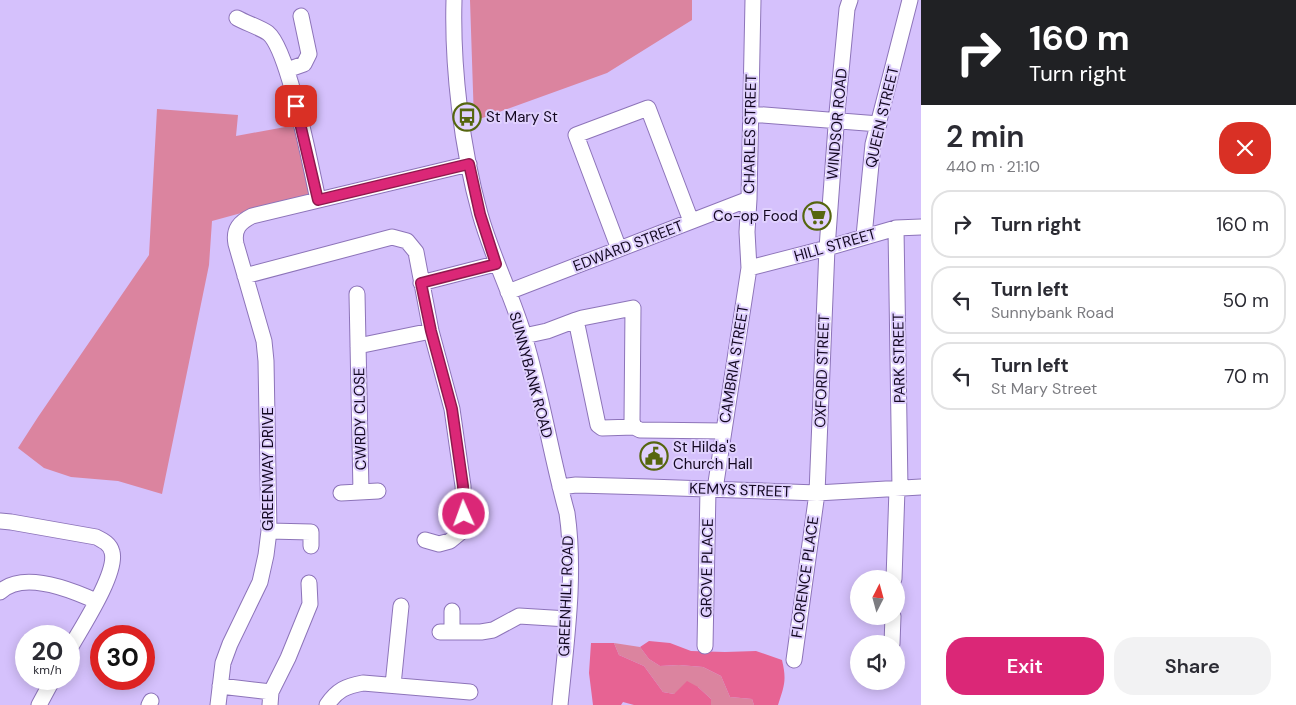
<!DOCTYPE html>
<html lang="en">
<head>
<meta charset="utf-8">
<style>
  body { margin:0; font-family:"DM Sans",sans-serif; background:#f2f2f3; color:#2b2b33; height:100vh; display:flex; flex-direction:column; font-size:19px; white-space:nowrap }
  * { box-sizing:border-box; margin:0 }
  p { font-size:16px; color:#7c7c81 }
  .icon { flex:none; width:28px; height:28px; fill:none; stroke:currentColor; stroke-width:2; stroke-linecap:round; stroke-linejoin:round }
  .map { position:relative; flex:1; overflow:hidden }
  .drawer { display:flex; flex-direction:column; background:#fff; width:375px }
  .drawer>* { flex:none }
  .top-card { background:#202124; color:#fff; overflow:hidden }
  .needle { width:32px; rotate:6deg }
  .controls { position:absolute; left:850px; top:570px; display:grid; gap:10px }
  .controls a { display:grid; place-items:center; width:55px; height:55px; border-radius:50%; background:#fff; box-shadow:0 2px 12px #0003; font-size:25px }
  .speed { position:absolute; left:15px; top:625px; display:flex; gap:10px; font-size:25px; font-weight:700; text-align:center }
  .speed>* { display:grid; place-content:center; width:65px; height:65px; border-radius:50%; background:#fff; box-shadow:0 2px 12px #0003; line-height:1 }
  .speed small { font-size:12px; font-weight:400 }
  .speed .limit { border:8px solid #d22; background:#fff; color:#111 }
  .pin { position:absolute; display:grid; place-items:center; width:42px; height:42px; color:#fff; margin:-21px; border-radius:10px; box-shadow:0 2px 8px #0006 }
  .me { position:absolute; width:55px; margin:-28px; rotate:358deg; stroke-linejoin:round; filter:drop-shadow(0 0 4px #0008) }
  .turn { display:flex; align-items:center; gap:18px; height:105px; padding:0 25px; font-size:22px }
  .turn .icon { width:65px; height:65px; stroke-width:2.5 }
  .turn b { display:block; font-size:35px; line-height:42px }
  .round { display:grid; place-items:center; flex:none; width:52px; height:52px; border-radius:20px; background:#f2f2f3 }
  .summary { display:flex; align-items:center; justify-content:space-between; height:85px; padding:0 25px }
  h1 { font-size:30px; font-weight:600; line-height:38px }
  .action { display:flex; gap:10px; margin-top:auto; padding:10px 25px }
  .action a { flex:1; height:58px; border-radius:20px; background:#db2777; color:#fff; font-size:20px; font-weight:600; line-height:58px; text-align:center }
  .action a+a { background:#f2f2f3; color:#2b2b33 }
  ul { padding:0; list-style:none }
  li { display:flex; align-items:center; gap:15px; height:68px; margin:0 10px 8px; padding:0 15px; border:2px solid #e1e1e2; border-radius:20px }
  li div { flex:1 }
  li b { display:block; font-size:19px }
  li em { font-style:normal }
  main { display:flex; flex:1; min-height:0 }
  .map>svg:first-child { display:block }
  .green { fill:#db849f }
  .forest { fill:#e76393 }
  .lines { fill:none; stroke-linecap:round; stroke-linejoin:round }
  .minor-casing { stroke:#8d74b9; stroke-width:17 }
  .minor { stroke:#fff; stroke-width:15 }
  .route-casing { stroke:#8e194d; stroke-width:12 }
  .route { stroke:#db2777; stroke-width:9 }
  .labels { text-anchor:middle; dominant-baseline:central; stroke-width:4; stroke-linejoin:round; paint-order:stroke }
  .poi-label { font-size:15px; fill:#120720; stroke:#e0d1fe; text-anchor:start }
  .street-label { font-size:15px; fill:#120720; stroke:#e0d1fe }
</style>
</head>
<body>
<main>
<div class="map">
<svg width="921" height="705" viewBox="0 0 921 705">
  <rect width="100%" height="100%" fill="#d5c1fc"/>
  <!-- green -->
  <path class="green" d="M470,0H692V20L607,73L474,121Z
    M157,109L238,115L236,136L296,125L311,194L212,221L209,265L162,494L118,481L71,477L44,468L18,448L38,417L149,255Z
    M614,643L640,647L649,659L660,666L679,665L703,667L721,676L730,697L752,699L754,705H711V699L698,687L674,694L663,692L644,666L619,655Z"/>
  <!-- forest -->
  <path class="forest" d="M649,641L670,643L691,651L725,652L756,651L782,660C787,681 784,686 778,705H754L752,699L730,697L721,676L703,667L679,665L660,666L649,659L640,647Z
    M591,643H614L619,655L644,666L663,692L674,694L687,681L698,687L711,699V705H634L623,702L621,705H593L589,673Z"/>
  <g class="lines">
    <!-- minor casing -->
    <g class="minor-casing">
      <path id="minor" d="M454,0C452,68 462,149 480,214C492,257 513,297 525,339C542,396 551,456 567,513C576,576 566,642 560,705
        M237,18C246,23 259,27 268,33C289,50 311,168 318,200
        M287,70L304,64L309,54L301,16
        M751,114L879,124
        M896,228L900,489
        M864,236L873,144L910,0
        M619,249L576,135L648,108L691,221
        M749,268L827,248L896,228L921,227
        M245,276L392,237L407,241L416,252L431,331L452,409L463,486L464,514L461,532L450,541L439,544L425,540
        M421,283L495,264
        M508,292L749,199
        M357,294L361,492
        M576,320L582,318L633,308L632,421L634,427L640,430L724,431
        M524,336L547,331L576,320L598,425L602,428L634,427
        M358,346L431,331
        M560,487L576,485L649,487L817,493L921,487
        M715,489L749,268L747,232L749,199L753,0
        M341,493L378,491
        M0,521L11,522L96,537C104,541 110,544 112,552C118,573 80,630 69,650
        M269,531L311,532V546
        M894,579L897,489
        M0,592C23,570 72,590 96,601
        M452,631V611
        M440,632H481L493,630L519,616L568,619
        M892,644L893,616
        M705,646L708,489
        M794,660L817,493L827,248L837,113L847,9L850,0
        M393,685L401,606
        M220,686L271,692
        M39,705L53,679
        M149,705L151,701
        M218,705L223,663L230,644L260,582L266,555L269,531L266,361L264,341L236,244C233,229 240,222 252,216L469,164
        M270,705L271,692L288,658L310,604L309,583
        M327,705C337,690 346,686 363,683L470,692"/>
    </g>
    <!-- minor -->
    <use href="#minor" class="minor"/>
  </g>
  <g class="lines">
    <!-- route casing -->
    <g class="route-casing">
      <path id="route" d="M296,106L318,200L469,164L480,214L496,264L421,283L431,331L452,409L463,486L464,514"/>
    </g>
    <!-- route -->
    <use href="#route" class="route"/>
  </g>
  <!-- icons -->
  <defs>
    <g id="bus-ring" transform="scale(1.4375)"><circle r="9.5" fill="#e0d1fe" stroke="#56660f" stroke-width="1.5"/><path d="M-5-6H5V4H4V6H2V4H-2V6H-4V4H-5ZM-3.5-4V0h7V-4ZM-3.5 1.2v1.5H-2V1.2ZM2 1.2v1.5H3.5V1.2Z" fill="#56660f"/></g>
    <g id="supermarket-ring" transform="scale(1.4375)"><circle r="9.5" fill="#e0d1fe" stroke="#56660f" stroke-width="1.5"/><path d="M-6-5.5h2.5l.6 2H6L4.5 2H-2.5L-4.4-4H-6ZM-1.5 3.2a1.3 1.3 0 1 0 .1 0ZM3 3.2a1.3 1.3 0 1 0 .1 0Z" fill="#56660f"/></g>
    <g id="civic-ring" transform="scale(1.4375)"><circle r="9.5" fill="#e0d1fe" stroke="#56660f" stroke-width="1.5"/><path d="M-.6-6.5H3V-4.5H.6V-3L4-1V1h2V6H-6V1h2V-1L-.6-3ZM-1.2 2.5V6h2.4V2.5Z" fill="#56660f"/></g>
  </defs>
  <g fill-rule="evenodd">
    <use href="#bus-ring" x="467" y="117"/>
    <use href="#supermarket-ring" x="817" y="216"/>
    <use href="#civic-ring" x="654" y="456"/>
  </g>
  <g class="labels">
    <!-- poi labels -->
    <g class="poi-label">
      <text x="486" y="117">St Mary St</text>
      <text x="798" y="216" text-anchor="end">Co-op Food</text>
      <text x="673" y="447">St Hilda's<tspan x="673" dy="17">Church Hall</tspan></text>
    </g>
    <!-- street labels -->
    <g class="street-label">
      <text transform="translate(882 117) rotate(-77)">QUEEN STREET</text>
      <text transform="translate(837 124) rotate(-85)">WINDSOR ROAD</text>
      <text transform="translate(750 134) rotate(-89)">CHARLES STREET</text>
      <text transform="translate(835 245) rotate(-16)">HILL STREET</text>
      <text transform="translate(628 246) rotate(-21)">EDWARD STREET</text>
      <text transform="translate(899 358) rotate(-91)">PARK STREET</text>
      <text transform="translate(734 364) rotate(-81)">CAMBRIA STREET</text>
      <text transform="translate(822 371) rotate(-88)">OXFORD STREET</text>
      <text transform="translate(531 375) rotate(75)">SUNNYBANK ROAD</text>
      <text transform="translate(360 419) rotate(-91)">CWRDY CLOSE</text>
      <text transform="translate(268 469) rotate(-90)">GREENWAY DRIVE</text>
      <text transform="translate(740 490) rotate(2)">KEMYS STREET</text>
      <text transform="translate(707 568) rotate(-89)">GROVE PLACE</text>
      <text transform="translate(805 577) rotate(-82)">FLORENCE PLACE</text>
      <text transform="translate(566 596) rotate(-88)">GREENHILL ROAD</text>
    </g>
  </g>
</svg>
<div class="controls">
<a><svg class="needle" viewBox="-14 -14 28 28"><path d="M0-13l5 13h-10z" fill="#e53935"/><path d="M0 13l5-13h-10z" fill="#7c7c81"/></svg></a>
<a><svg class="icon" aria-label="sound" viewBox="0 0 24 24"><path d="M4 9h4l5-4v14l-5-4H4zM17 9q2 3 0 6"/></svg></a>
</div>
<div class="speed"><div>20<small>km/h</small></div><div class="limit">30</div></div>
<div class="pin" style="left:296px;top:106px;background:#d93025"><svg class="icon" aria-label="arrive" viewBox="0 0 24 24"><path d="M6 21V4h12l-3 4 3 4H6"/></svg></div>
<svg class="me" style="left:464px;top:514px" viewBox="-20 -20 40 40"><circle r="17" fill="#db2777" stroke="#fff" stroke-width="3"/><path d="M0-11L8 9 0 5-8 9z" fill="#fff"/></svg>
</div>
<section class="drawer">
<div class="top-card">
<div class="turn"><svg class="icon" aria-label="right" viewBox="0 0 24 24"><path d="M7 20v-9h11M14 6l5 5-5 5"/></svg><div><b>160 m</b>Turn right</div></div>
</div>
<div class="summary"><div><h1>2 min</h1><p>440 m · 21:10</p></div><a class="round" style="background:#d93025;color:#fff"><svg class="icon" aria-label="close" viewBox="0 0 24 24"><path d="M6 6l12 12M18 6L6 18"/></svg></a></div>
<ul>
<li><svg class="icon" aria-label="right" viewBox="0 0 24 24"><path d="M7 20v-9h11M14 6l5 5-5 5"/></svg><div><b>Turn right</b></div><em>160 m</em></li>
<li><svg class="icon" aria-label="left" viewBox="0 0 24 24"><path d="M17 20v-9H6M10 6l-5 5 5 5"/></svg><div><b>Turn left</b><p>Sunnybank Road</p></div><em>50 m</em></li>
<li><svg class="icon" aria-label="left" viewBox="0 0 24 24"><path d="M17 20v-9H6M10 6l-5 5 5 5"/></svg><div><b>Turn left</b><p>St Mary Street</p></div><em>70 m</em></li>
</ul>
<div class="action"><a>Exit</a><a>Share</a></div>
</section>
</main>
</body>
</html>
